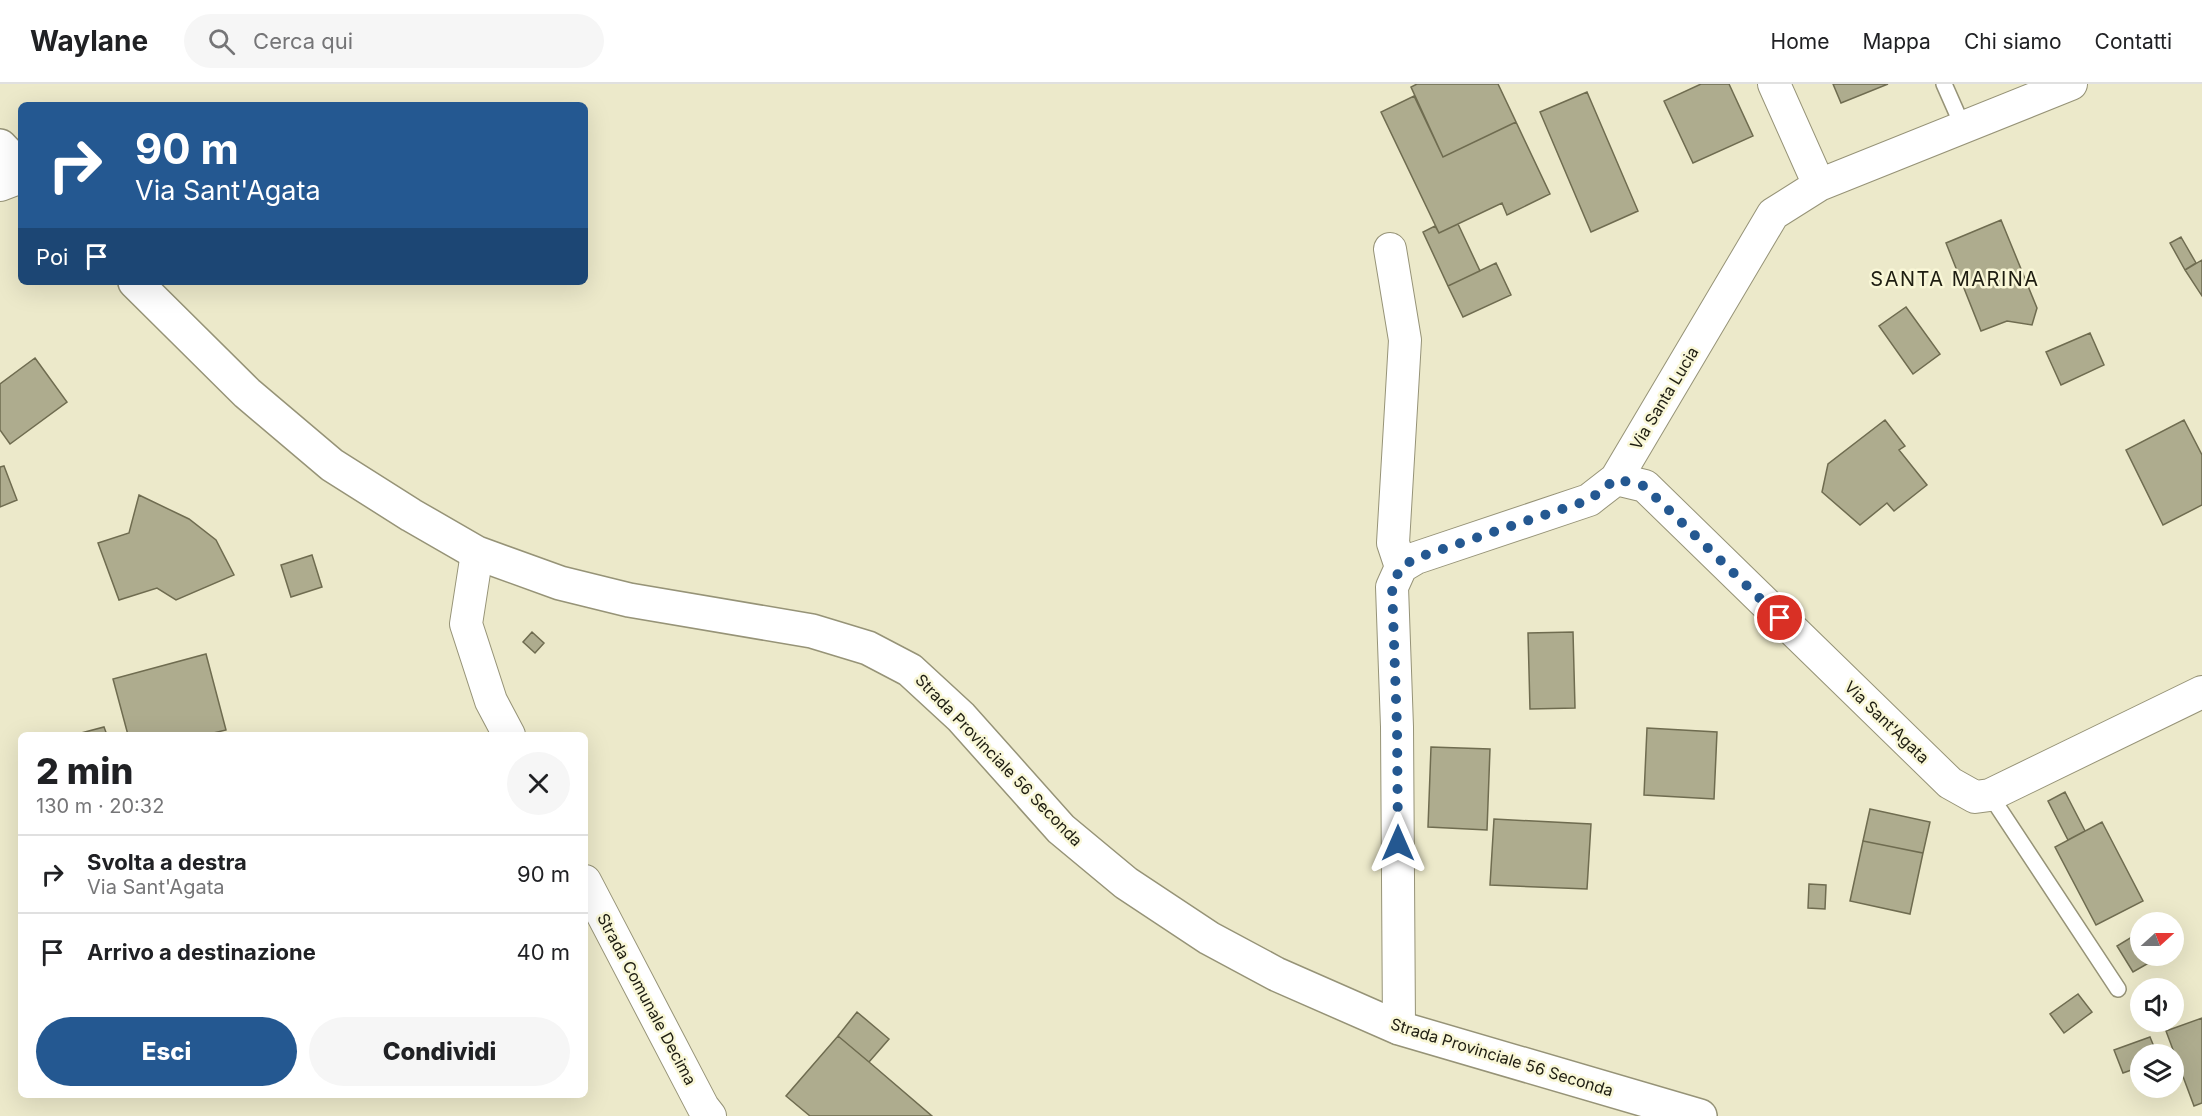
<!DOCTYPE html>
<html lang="it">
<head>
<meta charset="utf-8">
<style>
  body { margin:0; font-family:Inter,sans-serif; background:#f6f6f6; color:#202124; height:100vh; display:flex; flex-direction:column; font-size:22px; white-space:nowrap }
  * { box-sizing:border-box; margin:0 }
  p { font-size:20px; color:#757577 }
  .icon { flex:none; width:33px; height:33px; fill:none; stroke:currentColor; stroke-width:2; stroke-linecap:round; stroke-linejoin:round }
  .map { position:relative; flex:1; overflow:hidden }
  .sheet { position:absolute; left:18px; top:648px; width:570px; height:366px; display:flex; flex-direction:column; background:#fff; border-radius:9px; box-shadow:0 6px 24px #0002 }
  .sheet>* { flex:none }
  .top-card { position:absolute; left:18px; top:18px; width:570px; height:183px; border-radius:9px; box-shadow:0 6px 24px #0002; background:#245891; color:#fff; overflow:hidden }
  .needle { width:39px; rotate:69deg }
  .fabs { position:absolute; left:2130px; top:828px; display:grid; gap:12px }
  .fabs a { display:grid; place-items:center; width:54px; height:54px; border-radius:50%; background:#fff; box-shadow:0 6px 24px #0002; font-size:30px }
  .pin { position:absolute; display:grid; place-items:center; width:51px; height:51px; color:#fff; margin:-26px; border:3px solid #fff; border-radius:50%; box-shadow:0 2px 6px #0007 }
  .me { position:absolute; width:66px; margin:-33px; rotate:0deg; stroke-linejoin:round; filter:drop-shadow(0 0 4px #0008) }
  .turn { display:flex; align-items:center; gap:21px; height:126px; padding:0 18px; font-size:27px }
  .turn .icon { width:78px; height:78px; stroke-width:2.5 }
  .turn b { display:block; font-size:42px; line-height:51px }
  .then { display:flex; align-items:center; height:57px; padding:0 18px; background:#0003; gap:12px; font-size:22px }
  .round { display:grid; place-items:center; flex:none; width:63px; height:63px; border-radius:32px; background:#f6f6f6 }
  .summary { display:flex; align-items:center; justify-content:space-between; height:102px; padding:0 18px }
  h1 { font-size:36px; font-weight:800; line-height:45px }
  .primary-button { display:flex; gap:12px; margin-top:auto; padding:12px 18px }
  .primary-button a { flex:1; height:69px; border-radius:36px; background:#245891; color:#fff; font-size:24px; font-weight:800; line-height:69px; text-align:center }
  .primary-button a+a { background:#f6f6f6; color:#202124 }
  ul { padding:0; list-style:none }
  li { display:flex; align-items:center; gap:18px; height:78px; padding:0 18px; border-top:2px solid #e0e0e0 }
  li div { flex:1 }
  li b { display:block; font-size:22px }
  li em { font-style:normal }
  header { display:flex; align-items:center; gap:36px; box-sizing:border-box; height:84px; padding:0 30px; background:#fff; border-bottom:2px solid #e0e0e0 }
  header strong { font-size:28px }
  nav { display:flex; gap:33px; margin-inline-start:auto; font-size:21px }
  .search { width:420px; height:54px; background:#f6f6f6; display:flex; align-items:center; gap:15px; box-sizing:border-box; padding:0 21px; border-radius:33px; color:#757577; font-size:22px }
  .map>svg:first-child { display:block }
  .building { fill:#aeac8e; stroke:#6f6c50; stroke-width:1.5 }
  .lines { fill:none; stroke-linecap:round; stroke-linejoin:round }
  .service-casing { stroke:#969377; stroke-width:18 }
  .minor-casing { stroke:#969377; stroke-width:34 }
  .tertiary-casing { stroke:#969377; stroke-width:36 }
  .service { stroke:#fff; stroke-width:15 }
  .minor { stroke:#fff; stroke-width:32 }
  .tertiary { stroke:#fff; stroke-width:33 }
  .route { stroke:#245891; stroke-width:10; stroke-dasharray:0 18 }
  .labels { text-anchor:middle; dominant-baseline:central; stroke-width:5; stroke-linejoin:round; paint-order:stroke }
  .street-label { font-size:16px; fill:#1e1d11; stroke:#f9f7d7 }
  .quarter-label { font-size:20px; letter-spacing:1.5px; fill:#1e1d11; stroke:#f9f7d7 }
</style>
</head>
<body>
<header>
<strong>Waylane</strong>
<div class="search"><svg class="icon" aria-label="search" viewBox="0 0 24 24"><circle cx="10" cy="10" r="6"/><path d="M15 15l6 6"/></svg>Cerca qui</div>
<nav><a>Home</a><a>Mappa</a><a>Chi siamo</a><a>Contatti</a></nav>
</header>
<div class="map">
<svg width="2202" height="1032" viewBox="0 0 2202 1032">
  <rect width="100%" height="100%" fill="#ece9ca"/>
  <!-- building -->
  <path class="building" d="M1417,0H1498L1516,38L1443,73L1411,3Z
    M1701,0H1729L1753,52L1693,79L1664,17Z
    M1833,0H1888L1841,19Z
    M1587,8L1638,127L1591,148L1540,28Z
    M1414,12L1443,73L1516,38L1550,110L1507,131L1502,119L1439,149L1381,28Z
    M2001,136L2037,224L2032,241L2007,237L1981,247L1946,159Z
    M1458,140L1480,187L1448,202L1423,148L1435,142L1439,149Z
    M2181,153L2196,179L2185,186L2170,159Z
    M2202,176V212L2185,186Z
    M1496,179L1511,211L1463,233L1448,202Z
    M1906,223L1940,270L1913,290L1879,242Z
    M2090,249L2104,281L2061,301L2046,268Z
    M35,274L67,318L10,360L0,346V300Z
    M1885,336L1905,362L1899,366L1927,401L1894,427L1887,419L1860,441L1822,408L1828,380Z
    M2184,336L2202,371V421L2163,441L2126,366Z
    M4,382L17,416L0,423V383Z
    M139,411L189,435L216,456L234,491L176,516L157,504L119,516L98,459L129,449Z
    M312,471L322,503L291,513L281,481Z
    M532,548L544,559L535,569L523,558Z
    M1573,548L1575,624L1530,625L1528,549Z
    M206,570L226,646L205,651H128L113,595Z
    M104,643L107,651H82L81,649Z
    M1647,644L1717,648L1714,715L1644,711Z
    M1431,663L1490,665L1487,746L1428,743Z
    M2065,708L2085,747L2068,756L2048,717Z
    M1870,725L1930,738L1923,769L1863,757Z
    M1494,735L1591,740L1587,805L1490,801Z
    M2102,738L2143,817L2096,841L2055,763Z
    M1863,757L1923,769L1910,830L1850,817Z
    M1809,800L1826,801L1825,825L1808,824Z
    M2140,848V872H2161L2133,888L2117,862Z
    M2078,910L2092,928L2064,949L2050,930Z
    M857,928L889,955L869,978L838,952Z
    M2202,934V1019L2194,1022L2166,947Z
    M838,952L869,978L932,1032H810L786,1012Z
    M2150,953L2157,970H2140V983L2123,989L2114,966Z"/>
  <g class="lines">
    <!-- service casing -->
    <g class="service-casing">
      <path id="service" d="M1944,0L1963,43
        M1990,711L2118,905"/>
    </g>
    <!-- minor casing -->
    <g class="minor-casing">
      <path id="minor" d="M1774,0L1819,101
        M0,101L21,93
        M1390,165L1405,256L1393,459L1401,483
        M1616,395L1645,402L1950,699L1975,713L1990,711L2202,608
        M477,469L466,540L491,617L509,651
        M585,797L703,1023L710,1032
        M1399,944L1397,643L1392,503L1401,483L1416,474L1589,416L1616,395L1773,130L1819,101L2071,0"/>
    </g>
    <!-- tertiary casing -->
    <g class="tertiary-casing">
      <path id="tertiary" d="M0,62L21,84
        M135,198L247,309L332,381L411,431L477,469L560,499L629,516L812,547L868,564L910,586L961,633L1061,745L1126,799L1209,854L1276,890L1399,944L1700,1032"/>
    </g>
    <!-- service -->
    <use href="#service" class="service"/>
    <!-- minor -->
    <use href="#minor" class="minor"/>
    <!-- tertiary -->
    <use href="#tertiary" class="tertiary"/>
  </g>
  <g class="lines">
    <!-- route -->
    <path class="route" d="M1398,759L1397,643L1392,502L1401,483L1416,474L1589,416L1616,395L1644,402L1780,534"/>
  </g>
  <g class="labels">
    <!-- street labels -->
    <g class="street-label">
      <text transform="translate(1664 314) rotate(-59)">Via Santa Lucia</text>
      <text transform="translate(1887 638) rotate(44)">Via Sant'Agata</text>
      <text transform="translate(999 676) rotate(46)">Strada Provinciale 56 Seconda</text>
      <text transform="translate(647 915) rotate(62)">Strada Comunale Decima</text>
      <text transform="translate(1502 973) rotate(17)">Strada Provinciale 56 Seconda</text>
    </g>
    <!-- quarter labels -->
    <g class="quarter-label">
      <text x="1955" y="195">SANTA MARINA</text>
    </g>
  </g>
</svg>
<div class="fabs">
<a><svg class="needle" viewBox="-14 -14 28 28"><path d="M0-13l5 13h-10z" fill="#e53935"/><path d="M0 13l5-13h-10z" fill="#757577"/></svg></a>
<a><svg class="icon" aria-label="sound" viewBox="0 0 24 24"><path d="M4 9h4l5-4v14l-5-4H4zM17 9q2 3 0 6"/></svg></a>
<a><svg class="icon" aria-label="layers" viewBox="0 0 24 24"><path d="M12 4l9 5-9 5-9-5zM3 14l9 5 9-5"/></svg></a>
</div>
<div class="pin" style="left:1780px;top:534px;background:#d93025"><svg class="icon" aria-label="arrive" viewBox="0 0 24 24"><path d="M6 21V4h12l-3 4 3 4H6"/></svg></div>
<svg class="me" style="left:1398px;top:759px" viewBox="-20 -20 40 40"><path d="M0-17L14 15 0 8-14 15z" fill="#245891" stroke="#fff" stroke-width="4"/></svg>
<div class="top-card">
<div class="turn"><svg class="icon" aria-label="right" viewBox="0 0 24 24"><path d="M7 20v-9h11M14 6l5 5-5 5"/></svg><div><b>90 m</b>Via Sant'Agata</div></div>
<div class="then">Poi<svg class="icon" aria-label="arrive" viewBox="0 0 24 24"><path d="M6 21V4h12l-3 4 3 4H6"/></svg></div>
</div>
<section class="sheet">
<div class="summary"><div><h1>2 min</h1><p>130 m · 20:32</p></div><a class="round"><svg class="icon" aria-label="close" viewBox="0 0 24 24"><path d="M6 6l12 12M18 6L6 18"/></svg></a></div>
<ul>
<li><svg class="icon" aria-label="right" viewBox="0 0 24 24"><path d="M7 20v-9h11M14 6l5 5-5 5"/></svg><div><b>Svolta a destra</b><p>Via Sant'Agata</p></div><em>90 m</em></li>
<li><svg class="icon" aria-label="arrive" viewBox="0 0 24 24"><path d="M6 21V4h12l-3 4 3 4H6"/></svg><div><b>Arrivo a destinazione</b></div><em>40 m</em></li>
</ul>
<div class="primary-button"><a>Esci</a><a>Condividi</a></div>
</section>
</div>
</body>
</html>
